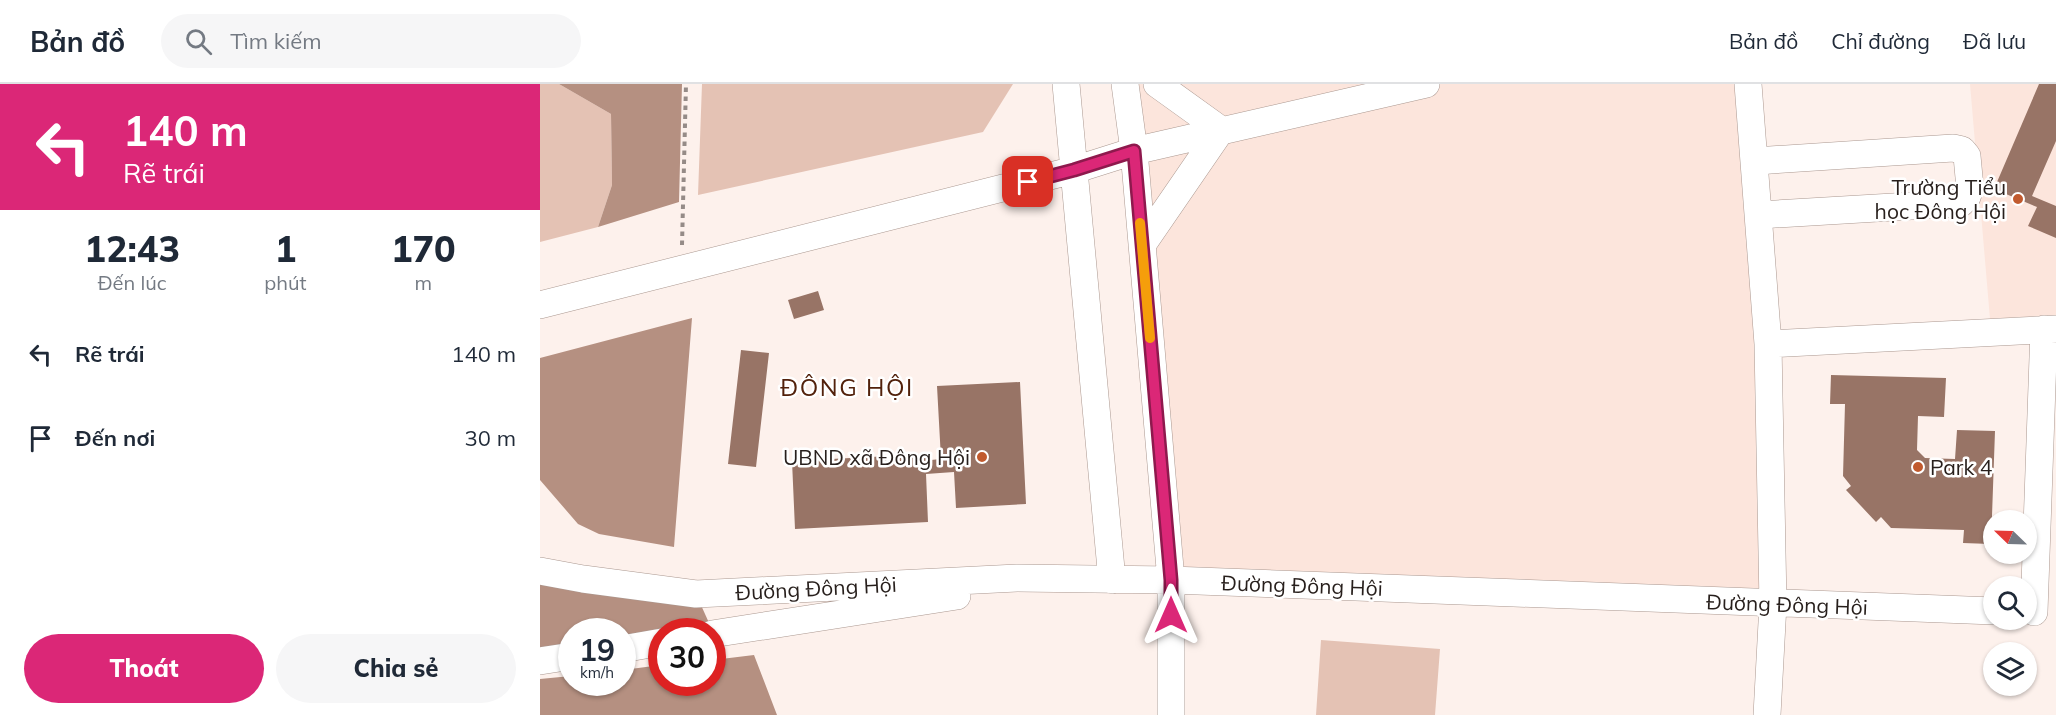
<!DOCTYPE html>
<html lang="vi">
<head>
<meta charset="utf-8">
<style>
  body { margin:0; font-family:Mulish,sans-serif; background:#f6f6f7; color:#1f2937; height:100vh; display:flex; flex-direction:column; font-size:22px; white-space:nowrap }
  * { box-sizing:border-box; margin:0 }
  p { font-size:20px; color:#747a83 }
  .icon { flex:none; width:33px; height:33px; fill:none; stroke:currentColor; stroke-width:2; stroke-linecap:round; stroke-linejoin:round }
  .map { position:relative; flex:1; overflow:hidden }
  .side { display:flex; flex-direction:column; background:#fff; width:540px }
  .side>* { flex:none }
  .top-card { background:#db2777; color:#fff; overflow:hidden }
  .needle { width:39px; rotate:293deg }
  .buttons { position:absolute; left:1443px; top:426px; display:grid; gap:12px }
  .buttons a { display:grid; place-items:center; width:54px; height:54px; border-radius:50%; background:#fff; box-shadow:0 2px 4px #0004; font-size:30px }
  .speed { position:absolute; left:18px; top:534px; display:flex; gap:12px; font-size:30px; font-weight:700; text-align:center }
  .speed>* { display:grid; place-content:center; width:78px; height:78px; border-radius:50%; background:#fff; box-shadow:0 2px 4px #0004; line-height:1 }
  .speed small { font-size:15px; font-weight:400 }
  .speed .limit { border:9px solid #d22; background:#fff; color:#111 }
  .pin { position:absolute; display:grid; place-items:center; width:51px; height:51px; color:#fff; margin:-26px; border-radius:12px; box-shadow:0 3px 9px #0006 }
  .me { position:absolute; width:66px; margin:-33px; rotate:0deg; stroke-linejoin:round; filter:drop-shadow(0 0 4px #0008) }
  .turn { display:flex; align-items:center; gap:21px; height:126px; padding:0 24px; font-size:27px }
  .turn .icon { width:78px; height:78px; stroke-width:2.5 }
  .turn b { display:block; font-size:42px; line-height:51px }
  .eta { display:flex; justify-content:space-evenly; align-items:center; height:102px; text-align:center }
  .eta b { font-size:36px; font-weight:800; line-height:42px }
  .primary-button { display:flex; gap:12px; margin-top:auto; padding:12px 24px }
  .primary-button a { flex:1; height:69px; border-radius:36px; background:#db2777; color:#fff; font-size:24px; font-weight:800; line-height:69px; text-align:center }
  .primary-button a+a { background:#f6f6f7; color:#1f2937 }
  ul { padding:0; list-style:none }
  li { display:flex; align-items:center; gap:18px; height:84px; padding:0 24px }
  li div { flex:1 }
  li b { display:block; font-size:22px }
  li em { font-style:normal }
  header { display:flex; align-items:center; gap:36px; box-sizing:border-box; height:84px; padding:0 30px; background:#fff; border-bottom:2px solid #e0e1e3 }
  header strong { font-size:28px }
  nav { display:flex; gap:33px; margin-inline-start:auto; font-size:21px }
  .search { width:420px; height:54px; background:#f6f6f7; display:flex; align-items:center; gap:15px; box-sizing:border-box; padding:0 21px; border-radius:33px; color:#747a83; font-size:22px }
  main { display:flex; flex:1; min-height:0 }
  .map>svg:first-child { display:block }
  .built { fill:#fce5dc }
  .green { fill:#e4c2b4 }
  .water { fill:#b59081 }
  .building { fill:#987466 }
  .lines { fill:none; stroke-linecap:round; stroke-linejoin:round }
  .minor-casing { stroke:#ab9890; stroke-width:28 }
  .path { stroke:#958b87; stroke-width:4; stroke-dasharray:4.5 4.5; stroke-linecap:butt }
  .minor { stroke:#fff; stroke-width:27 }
  .route-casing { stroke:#8e194d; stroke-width:15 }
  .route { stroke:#db2777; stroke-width:10 }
  .slow { stroke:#f59e0b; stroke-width:10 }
  .poi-dot { fill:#c15a2e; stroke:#fff; stroke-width:2 }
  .labels { text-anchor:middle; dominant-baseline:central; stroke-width:5; stroke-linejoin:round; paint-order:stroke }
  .poi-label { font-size:21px; fill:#271f1c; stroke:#fff; text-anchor:end }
  .street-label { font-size:21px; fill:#271f1c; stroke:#fff }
  .quarter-label { font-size:24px; letter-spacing:1.5px; fill:#52210b; stroke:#fff }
</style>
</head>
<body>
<header>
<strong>Bản đồ</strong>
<div class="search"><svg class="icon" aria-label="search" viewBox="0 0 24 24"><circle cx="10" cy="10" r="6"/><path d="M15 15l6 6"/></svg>Tìm kiếm</div>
<nav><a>Bản đồ</a><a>Chỉ đường</a><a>Đã lưu</a></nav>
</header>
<main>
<section class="side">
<div class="top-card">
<div class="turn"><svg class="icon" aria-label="left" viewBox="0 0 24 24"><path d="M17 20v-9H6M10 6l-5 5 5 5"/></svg><div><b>140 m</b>Rẽ trái</div></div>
</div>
<div class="eta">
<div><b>12:43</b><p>Đến lúc</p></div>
<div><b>1</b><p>phút</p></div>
<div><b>170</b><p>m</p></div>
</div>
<ul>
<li><svg class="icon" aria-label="left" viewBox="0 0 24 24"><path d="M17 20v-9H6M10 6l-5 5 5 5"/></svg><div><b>Rẽ trái</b></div><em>140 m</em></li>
<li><svg class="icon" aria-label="arrive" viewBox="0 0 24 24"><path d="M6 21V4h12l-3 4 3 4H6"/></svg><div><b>Đến nơi</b></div><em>30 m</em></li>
</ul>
<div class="primary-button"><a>Thoát</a><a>Chia sẻ</a></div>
</section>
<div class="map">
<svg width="1516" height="631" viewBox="0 0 1516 631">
  <rect width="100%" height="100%" fill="#fdf1ec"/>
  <!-- built -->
  <path class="built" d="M582,0H1206L1233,520L631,496Z
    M1430,0H1516V231L1450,235Z"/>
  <!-- green -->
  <path class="green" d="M0,0H19L71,30L72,101L58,143L0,158Z
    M162,0H473L443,48L158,111Z
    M781,556L900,565L895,631H776Z"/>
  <!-- water -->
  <path class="water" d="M19,0H142L139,118L58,143L72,101L71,30Z
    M152,234L134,463L59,450L38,440L0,396V274Z
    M0,494L156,510L174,550L172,548H122L83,564L82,548H32L31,568L0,570Z
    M214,571L237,631H0V595L31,592L32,598H82L83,586L121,581L122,598H172L173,576Z"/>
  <!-- building -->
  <path class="building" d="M1499,0H1516V57L1492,112L1516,122V154L1488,142L1497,123L1454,105Z
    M278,207L284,226L254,235L248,216Z
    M201,266L229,269L216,383L188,380Z
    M1291,291L1406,294L1404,333L1378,332L1377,366L1385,374L1415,375L1417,346L1455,347L1451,460L1423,459L1424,446L1351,444L1341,433L1336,438L1306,406L1311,402L1303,392L1305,320H1290Z
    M480,298L486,420L416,424L414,388L386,390L388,438L255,445L252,377L389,370L391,376L401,375L397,302Z"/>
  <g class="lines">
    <!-- minor casing -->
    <g class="minor-casing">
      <path id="minor" d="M526,0L572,496
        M585,0L594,67L631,496V631
        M1208,0L1228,260L1233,520L1227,631
        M1215,77L1413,64L1422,66L1427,72L1430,104L1427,113L1421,119L1219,131
        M602,161L681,46L617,0
        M0,221L534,86L594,67L886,0
        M1228,260L1516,245
        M0,487L43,495L156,510L477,494L631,496L1454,527
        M1494,528L1504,245
        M172,550L417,512
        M82,565L122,558
        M0,577L32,572"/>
    </g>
    <!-- path -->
    <path class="path" d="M142,161L146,0"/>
    <!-- minor -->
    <use href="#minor" class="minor"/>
  </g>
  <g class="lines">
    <!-- route casing -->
    <g class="route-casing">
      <path id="route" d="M488,98L534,86L594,67L631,496V531"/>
    </g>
    <!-- route -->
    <use href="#route" class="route"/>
    <!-- slow -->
    <path class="slow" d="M600,139L610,254"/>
  </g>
  <!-- markers -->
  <g class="poi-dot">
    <circle cx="1478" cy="115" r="6"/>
    <circle cx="442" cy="373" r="6"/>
    <circle cx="1378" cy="383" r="6"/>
  </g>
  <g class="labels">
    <!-- poi labels -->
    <g class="poi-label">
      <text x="1466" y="103">Trường Tiểu<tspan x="1466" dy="24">học Đông Hội</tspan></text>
      <text x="430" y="373">UBND xã Đông Hội</text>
      <text x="1390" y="383" text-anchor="start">Park 4</text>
    </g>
    <!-- street labels -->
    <g class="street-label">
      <text transform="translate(762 501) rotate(2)">Đường Đông Hội</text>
      <text transform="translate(276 504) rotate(-3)">Đường Đông Hội</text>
      <text transform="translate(1247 520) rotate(2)">Đường Đông Hội</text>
    </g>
    <!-- quarter labels -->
    <g class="quarter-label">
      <text x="307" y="303">ĐÔNG HỘI</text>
    </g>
  </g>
</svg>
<div class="buttons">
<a><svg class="needle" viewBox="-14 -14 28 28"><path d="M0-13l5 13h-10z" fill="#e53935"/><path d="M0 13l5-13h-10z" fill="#747a83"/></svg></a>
<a><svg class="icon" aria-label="search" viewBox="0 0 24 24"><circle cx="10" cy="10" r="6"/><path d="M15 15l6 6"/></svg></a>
<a><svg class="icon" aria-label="layers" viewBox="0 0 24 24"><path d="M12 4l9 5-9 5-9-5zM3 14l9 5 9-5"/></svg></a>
</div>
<div class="speed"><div>19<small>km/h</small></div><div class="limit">30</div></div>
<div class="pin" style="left:488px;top:98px;background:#d93025"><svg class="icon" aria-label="arrive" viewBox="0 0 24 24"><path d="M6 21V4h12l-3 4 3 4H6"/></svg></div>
<svg class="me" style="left:631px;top:531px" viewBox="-20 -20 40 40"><path d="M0-17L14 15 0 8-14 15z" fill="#db2777" stroke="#fff" stroke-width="4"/></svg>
</div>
</main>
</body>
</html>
